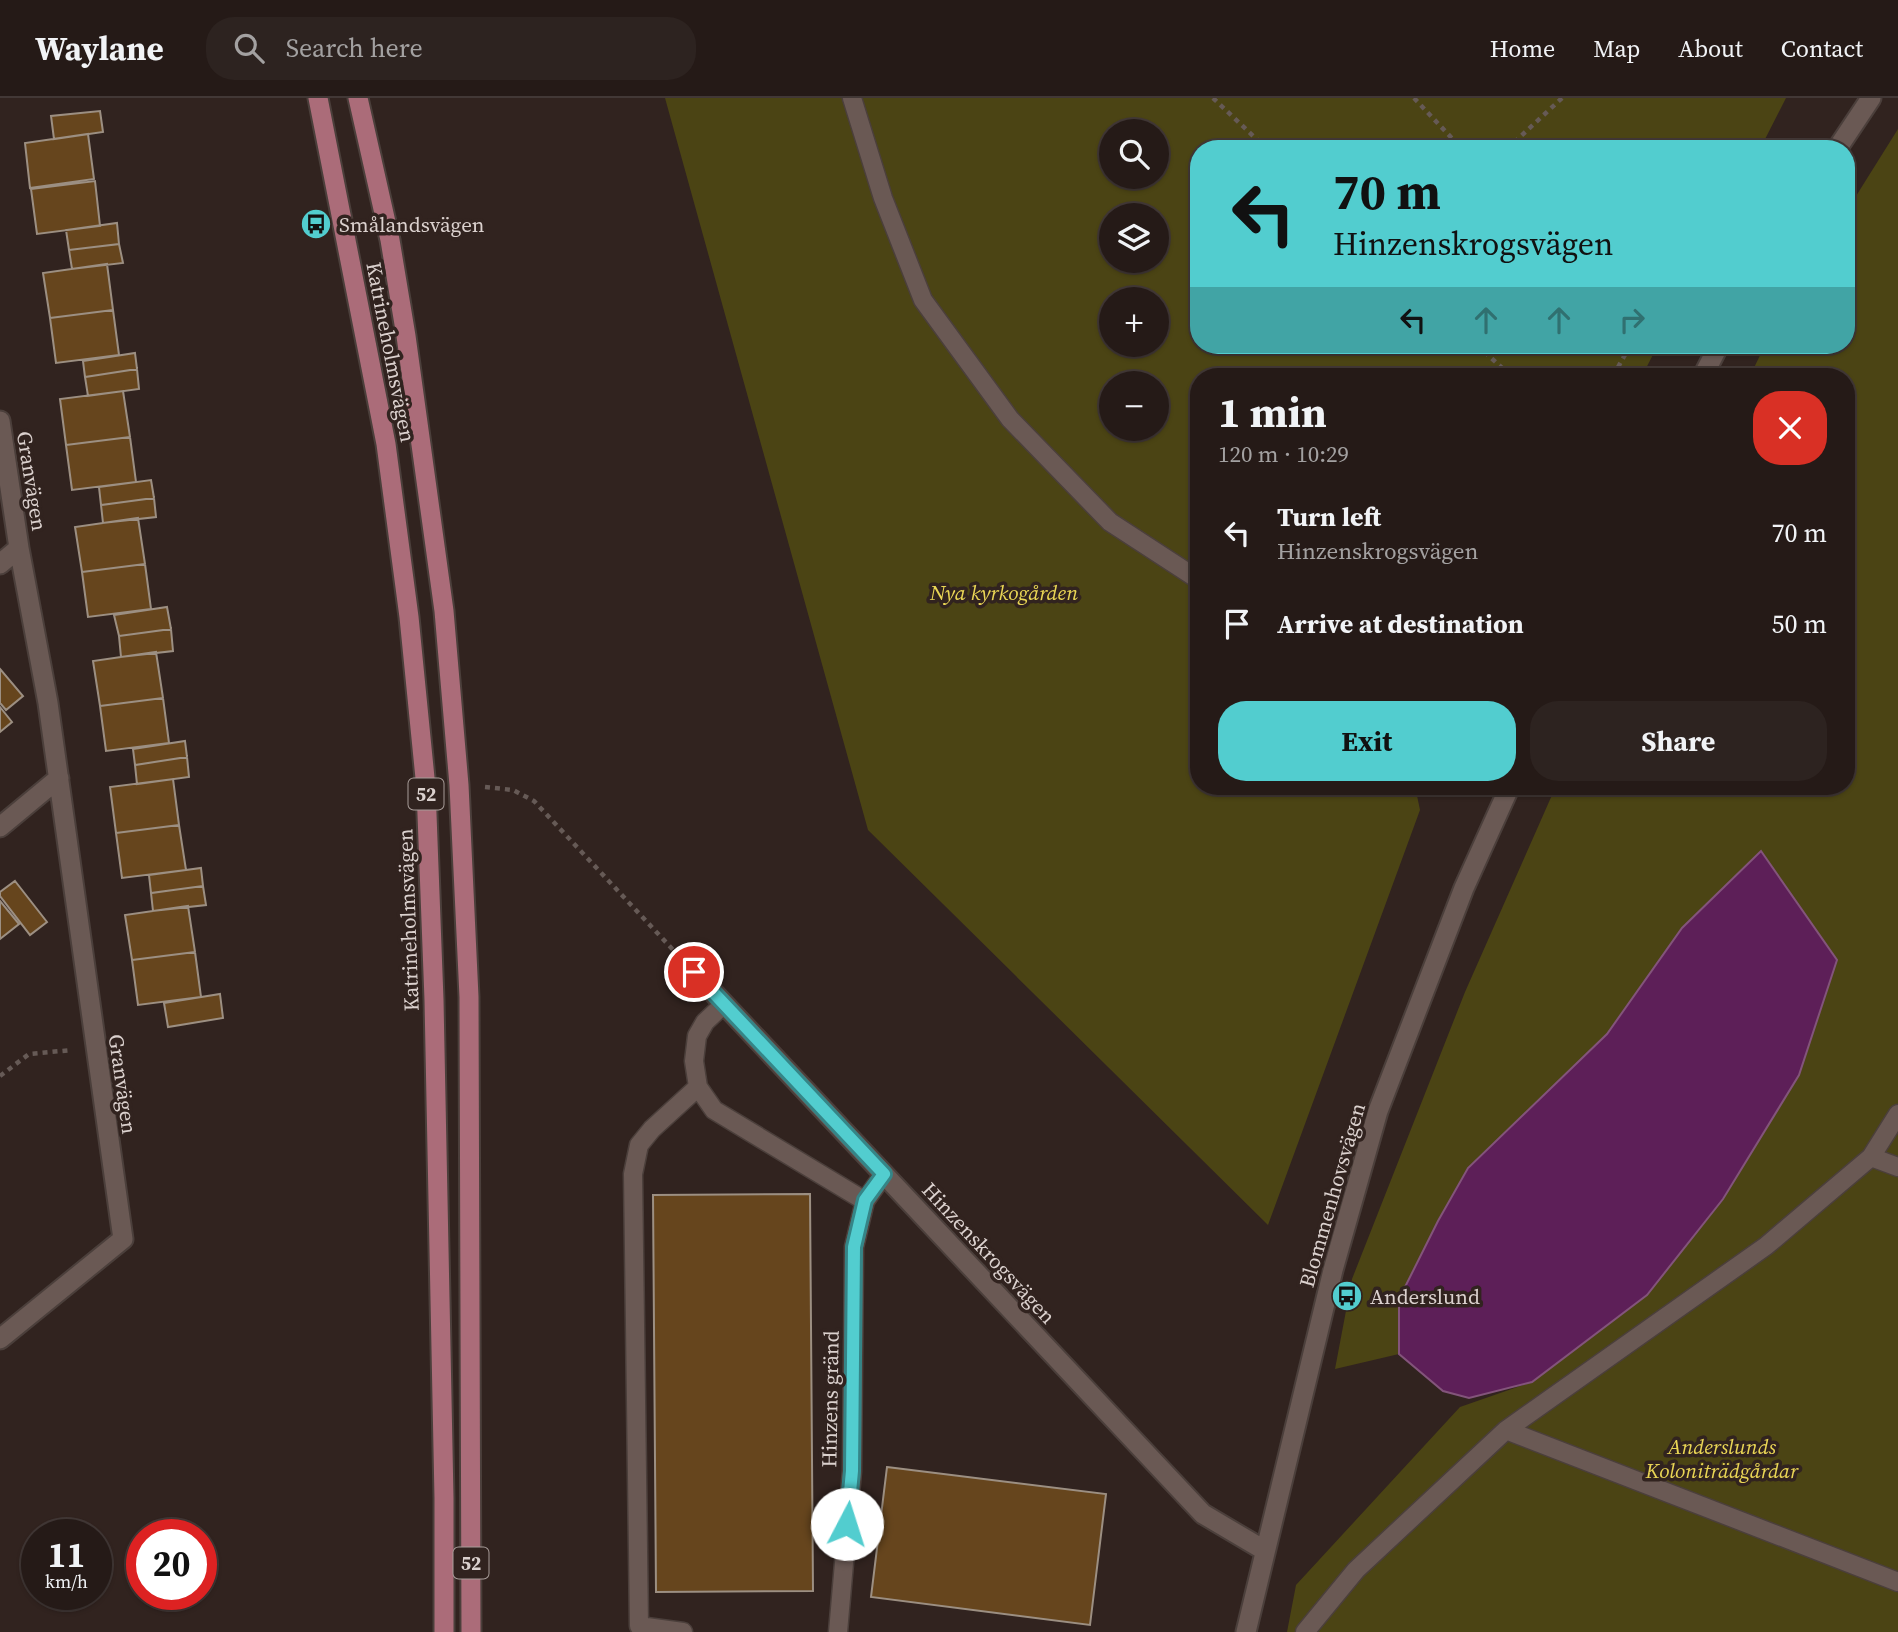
<!DOCTYPE html>
<html lang="en">
<head>
<meta charset="utf-8">
<style>
  body { margin:0; font-family:"Source Serif 4",serif; background:#2d2320; color:#f1f3f6; height:100vh; display:flex; flex-direction:column; font-size:26px; white-space:nowrap }
  * { box-sizing:border-box; margin:0 }
  p { font-size:23px; color:#a3a1a1 }
  .icon { flex:none; width:38px; height:38px; fill:none; stroke:currentColor; stroke-width:2; stroke-linecap:round; stroke-linejoin:round }
  .map { position:relative; flex:1; overflow:hidden }
  .panel { position:absolute; left:1190px; top:270px; width:665px; height:427px; display:flex; flex-direction:column; background:#251a17; border-radius:28px; box-shadow:0 2px 5px #0004,0 0 0 2px #423836 }
  .panel>* { flex:none }
  .banner { position:absolute; left:1190px; top:42px; width:665px; height:214px; border-radius:28px; box-shadow:0 2px 5px #0004,0 0 0 2px #423836; background:#52cdcf; color:#111; overflow:hidden }
  .fabs { position:absolute; left:1099px; top:21px; display:grid; gap:14px }
  .fabs a { display:grid; place-items:center; width:70px; height:70px; border-radius:50%; background:#251a17; box-shadow:0 2px 5px #0004,0 0 0 2px #423836; font-size:35px }
  .speed { position:absolute; left:21px; top:1421px; display:flex; gap:14px; font-size:35px; font-weight:700; text-align:center }
  .speed>* { display:grid; place-content:center; width:91px; height:91px; border-radius:50%; background:#251a17; box-shadow:0 2px 5px #0004,0 0 0 2px #423836; line-height:1 }
  .speed small { font-size:18px; font-weight:400 }
  .speed .limit { border:10px solid #d22; background:#fff; color:#111 }
  .pin { position:absolute; display:grid; place-items:center; width:60px; height:60px; color:#fff; margin:-30px; border:4px solid #fff; border-radius:50%; box-shadow:0 2px 7px #0007 }
  .me { position:absolute; width:77px; margin:-38px; rotate:5deg; stroke-linejoin:round; filter:drop-shadow(0 0 5px #0008) }
  .turn { display:flex; align-items:center; gap:24px; height:147px; padding:0 28px; font-size:32px }
  .turn .icon { width:91px; height:91px; stroke-width:2.5 }
  .turn b { display:block; font-size:49px; line-height:60px }
  .lanes { display:flex; align-items:center; height:66px; padding:0 28px; background:#0003; justify-content:center; gap:35px; direction:ltr }
  .lanes .off { opacity:.35 }
  .round { display:grid; place-items:center; flex:none; width:74px; height:74px; border-radius:28px; background:#2d2320 }
  .headline { display:flex; align-items:center; justify-content:space-between; height:119px; padding:0 28px }
  h1 { font-size:42px; font-weight:700; line-height:52px }
  .button { display:flex; gap:14px; margin-top:auto; padding:14px 28px }
  .button a { flex:1; height:80px; border-radius:28px; background:#52cdcf; color:#111; font-size:28px; font-weight:700; line-height:80px; text-align:center }
  .button a+a { background:#2d2320; color:#f1f3f6 }
  ul { padding:0; list-style:none }
  li { display:flex; align-items:center; gap:21px; height:91px; padding:0 28px }
  li div { flex:1 }
  li b { display:block; font-size:26px }
  li em { font-style:normal }
  header { display:flex; align-items:center; gap:42px; box-sizing:border-box; height:98px; padding:0 35px; background:#251a17; border-bottom:2px solid #423836 }
  header strong { font-size:33px }
  nav { display:flex; gap:38px; margin-inline-start:auto; font-size:24px }
  .search { width:490px; height:63px; background:#2d2320; display:flex; align-items:center; gap:18px; box-sizing:border-box; padding:0 24px; border-radius:28px; color:#a3a1a1; font-size:26px }
  .map>svg:first-child { display:block }
  .green { fill:#4b4414; fill-rule:evenodd }
  .water { fill:#5d1f58; stroke:#83547b; stroke-width:2 }
  .building { fill:#66451d; stroke:#9c8f82; stroke-width:2 }
  .lines { fill:none; stroke-linecap:round; stroke-linejoin:round }
  .service-casing { stroke:#4b3f3b; stroke-width:21 }
  .minor-casing { stroke:#4b3f3b; stroke-width:23 }
  .primary-casing { stroke:#4b3f3b; stroke-width:23 }
  .path { stroke:#665a56; stroke-width:4.5; stroke-dasharray:5 5; stroke-linecap:butt }
  .service { stroke:#6a5954; stroke-width:18 }
  .minor { stroke:#6a5954; stroke-width:19 }
  .primary { stroke:#ab6c79; stroke-width:19 }
  .route-casing { stroke:#358587; stroke-width:18 }
  .route { stroke:#52cdcf; stroke-width:12 }
  .labels { text-anchor:middle; dominant-baseline:central; stroke-width:7; stroke-linejoin:round; paint-order:stroke }
  .shield { fill:#31231f; stroke:#a89d9a; stroke-width:2 }
  .shield-label { font-size:19px; font-weight:bold; fill:#dbd1ce }
  .poi-label { font-size:21px; fill:#dbd1ce; stroke:#31231f; text-anchor:start }
  .street-label { font-size:21px; fill:#dbd1ce; stroke:#31231f }
  .park-label { font-size:21px; font-style:italic; fill:#ead655; stroke:#31231f }
</style>
</head>
<body>
<header>
<strong>Waylane</strong>
<div class="search"><svg class="icon" aria-label="search" viewBox="0 0 24 24"><circle cx="10" cy="10" r="6"/><path d="M15 15l6 6"/></svg>Search here</div>
<nav><a>Home</a><a>Map</a><a>About</a><a>Contact</a></nav>
</header>
<div class="map">
<svg width="1898" height="1534" viewBox="0 0 1898 1534">
  <rect width="100%" height="100%" fill="#31231f"/>
  <!-- green -->
  <path class="green" d="M665,0H1786L1760,51H1199V247H1658L1642,278H1199V688H1415L1420,712L1268,1127L868,732ZM1111,33H1157V79H1111ZM1111,117H1157V163H1111ZM1111,201H1157V247H1111ZM1111,285H1157V331H1111Z
    M1898,31V1534H1287L1296,1487L1460,1309L1532,1284L1682,830L1607,936L1468,1070L1399,1201V1256L1335,1271L1352,1181L1465,894L1556,688H1846V278H1750L1765,247H1846V114Z"/>
  <!-- water -->
  <path class="water" d="M1761,753L1837,862L1799,977L1723,1101L1647,1197L1532,1284L1469,1300L1443,1293L1399,1256V1201L1438,1123L1468,1070L1607,936L1682,830Z"/>
  <!-- building -->
  <path class="building" d="M100,13L103,34L54,41L51,18Z
    M88,36L94,81L30,90L25,45Z
    M95,83L100,128L37,136L31,91Z
    M117,125L119,146L69,152L66,132Z
    M119,146L123,165L72,171L69,152Z
    M107,166L113,212L50,220L43,175Z
    M113,212L119,257L56,265L50,220Z
    M135,255L137,271L85,279L83,263Z
    M137,271L139,291L88,298L85,279Z
    M123,293L130,339L66,347L60,301Z
    M130,339L136,384L72,392L66,347Z
    M151,382L154,400L101,407L99,389Z
    M154,400L156,419L103,425L101,407Z
    M138,420L145,466L82,474L75,429Z
    M145,466L151,511L88,519L82,474Z
    M167,509L171,531L119,538L114,517Z
    M171,531L173,553L121,559L119,538Z
    M156,554L163,600L100,608L93,563Z
    M0,571L23,598L6,612L0,605Z
    M163,600L169,645L106,653L100,608Z
    M0,609L12,624L0,634Z
    M185,643L187,659L135,667L133,651Z
    M187,659L189,679L137,686L135,667Z
    M173,681L179,727L116,735L110,689Z
    M179,727L186,772L122,780L116,735Z
    M201,770L203,788L151,795L149,777Z
    M15,783L47,824L30,837L0,798V794Z
    M203,788L206,807L153,813L151,795Z
    M0,803L19,826L0,841Z
    M188,808L195,854L132,862L125,817Z
    M195,854L201,899L138,907L132,862Z
    M220,896L223,920L168,929L164,905Z
    M810,1096L813,1493L656,1494L653,1097Z
    M887,1369L1106,1396L1090,1527L871,1499Z"/>
  <g class="lines">
    <!-- service casing -->
    <g class="service-casing">
      <path id="service" d="M852,0L883,100L923,202L1010,321L1110,424L1199,482
        M724,906L705,924L697,938L694,963L698,989L714,1012L865,1103
        M1871,1059L1898,1069
        M1506,1332L1898,1484
        M683,1534L639,1528L633,1076L639,1047L652,1031L698,989
        M838,1534L852,1373L854,1149L865,1103L884,1076
        M1305,1534L1356,1472L1506,1332L1766,1148L1871,1059L1898,1016"/>
    </g>
    <!-- minor casing -->
    <g class="minor-casing">
      <path id="minor" d="M1837,51L1871,0
        M1703,278L1719,247
        M0,323L19,450L0,466
        M0,729L59,680
        M694,874L1203,1416L1264,1452
        M0,1241L123,1141L48,605L19,450
        M1246,1534L1333,1172L1378,1013L1464,790L1510,688"/>
    </g>
    <!-- primary casing -->
    <g class="primary-casing">
      <path id="primary" d="M318,0L386,346L409,519L426,690L434,902L444,1400V1534
        M358,0L390,142L406,238L444,513L459,687L469,899L471,1534"/>
    </g>
    <!-- path -->
    <path class="path" d="M1213,0L1267,51
      M1414,0L1462,51
      M1507,51L1562,0
      M1477,247L1511,278
      M1613,278L1626,255V247
      M485,689L513,692L534,703L676,855
      M0,978L29,956L72,952"/>
    <!-- service -->
    <use href="#service" class="service"/>
    <!-- minor -->
    <use href="#minor" class="minor"/>
    <!-- primary -->
    <use href="#primary" class="primary"/>
  </g>
  <g class="lines">
    <!-- route casing -->
    <g class="route-casing">
      <path id="route" d="M694,874L884,1076L865,1102L854,1149L852,1373L847,1426"/>
    </g>
    <!-- route -->
    <use href="#route" class="route"/>
  </g>
  <!-- icons -->
  <defs>
    <g id="bus-disc" transform="scale(1.575)"><circle r="9.5" fill="#52cdcf" stroke="#31231f"/><path d="M-5-6H5V4H4V6H2V4H-2V6H-4V4H-5ZM-3.5-4V0h7V-4ZM-3.5 1.2v1.5H-2V1.2ZM2 1.2v1.5H3.5V1.2Z" fill="#111"/></g>
  </defs>
  <g fill-rule="evenodd">
    <use href="#bus-disc" x="316" y="126"/>
    <use href="#bus-disc" x="1347" y="1198"/>
  </g>
  <g class="labels">
    <!-- shield labels -->
    <g class="shield">
      <rect x="408.5" y="680.5" width="35" height="31" rx="5"/>
      <rect x="453.5" y="1449.5" width="35" height="31" rx="5"/>
    </g>
    <g class="shield-label">
      <text x="426" y="696">52</text>
      <text x="471" y="1465">52</text>
    </g>
    <!-- poi labels -->
    <g class="poi-label">
      <text x="339" y="126">Smålandsvägen</text>
      <text x="1370" y="1198">Anderslund</text>
    </g>
    <!-- street labels -->
    <g class="street-label">
      <text transform="translate(391 254) rotate(79)">Katrineholmsvägen</text>
      <text transform="translate(32 383) rotate(81)">Granvägen</text>
      <text transform="translate(408 822) rotate(-92)">Katrineholmsvägen</text>
      <text transform="translate(123 986) rotate(82)">Granvägen</text>
      <text transform="translate(1332 1097) rotate(-74)">Blommenhovsvägen</text>
      <text transform="translate(989 1155) rotate(47)">Hinzenskrogsvägen</text>
      <text transform="translate(830 1301) rotate(-89)">Hinzens gränd</text>
    </g>
    <!-- park labels -->
    <g class="park-label">
      <text x="1004" y="494">Nya kyrkogården</text>
      <text x="1722" y="1348">Anderslunds<tspan x="1722" dy="24">Koloniträdgårdar</tspan></text>
    </g>
  </g>
</svg>
<div class="fabs">
<a><svg class="icon" aria-label="search" viewBox="0 0 24 24"><circle cx="10" cy="10" r="6"/><path d="M15 15l6 6"/></svg></a>
<a><svg class="icon" aria-label="layers" viewBox="0 0 24 24"><path d="M12 4l9 5-9 5-9-5zM3 14l9 5 9-5"/></svg></a>
<a>+</a>
<a>−</a>
</div>
<div class="speed"><div>11<small>km/h</small></div><div class="limit">20</div></div>
<div class="pin" style="left:694px;top:874px;background:#d93025"><svg class="icon" aria-label="arrive" viewBox="0 0 24 24"><path d="M6 21V4h12l-3 4 3 4H6"/></svg></div>
<svg class="me" style="left:847px;top:1426px" viewBox="-20 -20 40 40"><circle r="19" fill="#fff"/><path d="M0-13L10 11 0 6-10 11z" fill="#52cdcf"/></svg>
<div class="banner">
<div class="turn"><svg class="icon" aria-label="left" viewBox="0 0 24 24"><path d="M17 20v-9H6M10 6l-5 5 5 5"/></svg><div><b>70 m</b>Hinzenskrogsvägen</div></div>
<div class="lanes"><svg class="icon" aria-label="left" viewBox="0 0 24 24"><path d="M17 20v-9H6M10 6l-5 5 5 5"/></svg><svg class="icon off" aria-label="ahead" viewBox="0 0 24 24"><path d="M12 20V5M6 11l6-6 6 6"/></svg><svg class="icon off" aria-label="ahead" viewBox="0 0 24 24"><path d="M12 20V5M6 11l6-6 6 6"/></svg><svg class="icon off" aria-label="right" viewBox="0 0 24 24"><path d="M7 20v-9h11M14 6l5 5-5 5"/></svg></div>
</div>
<section class="panel">
<div class="headline"><div><h1>1 min</h1><p>120 m · 10:29</p></div><a class="round" style="background:#d93025;color:#fff"><svg class="icon" aria-label="close" viewBox="0 0 24 24"><path d="M6 6l12 12M18 6L6 18"/></svg></a></div>
<ul>
<li><svg class="icon" aria-label="left" viewBox="0 0 24 24"><path d="M17 20v-9H6M10 6l-5 5 5 5"/></svg><div><b>Turn left</b><p>Hinzenskrogsvägen</p></div><em>70 m</em></li>
<li><svg class="icon" aria-label="arrive" viewBox="0 0 24 24"><path d="M6 21V4h12l-3 4 3 4H6"/></svg><div><b>Arrive at destination</b></div><em>50 m</em></li>
</ul>
<div class="button"><a>Exit</a><a>Share</a></div>
</section>
</div>
</body>
</html>
